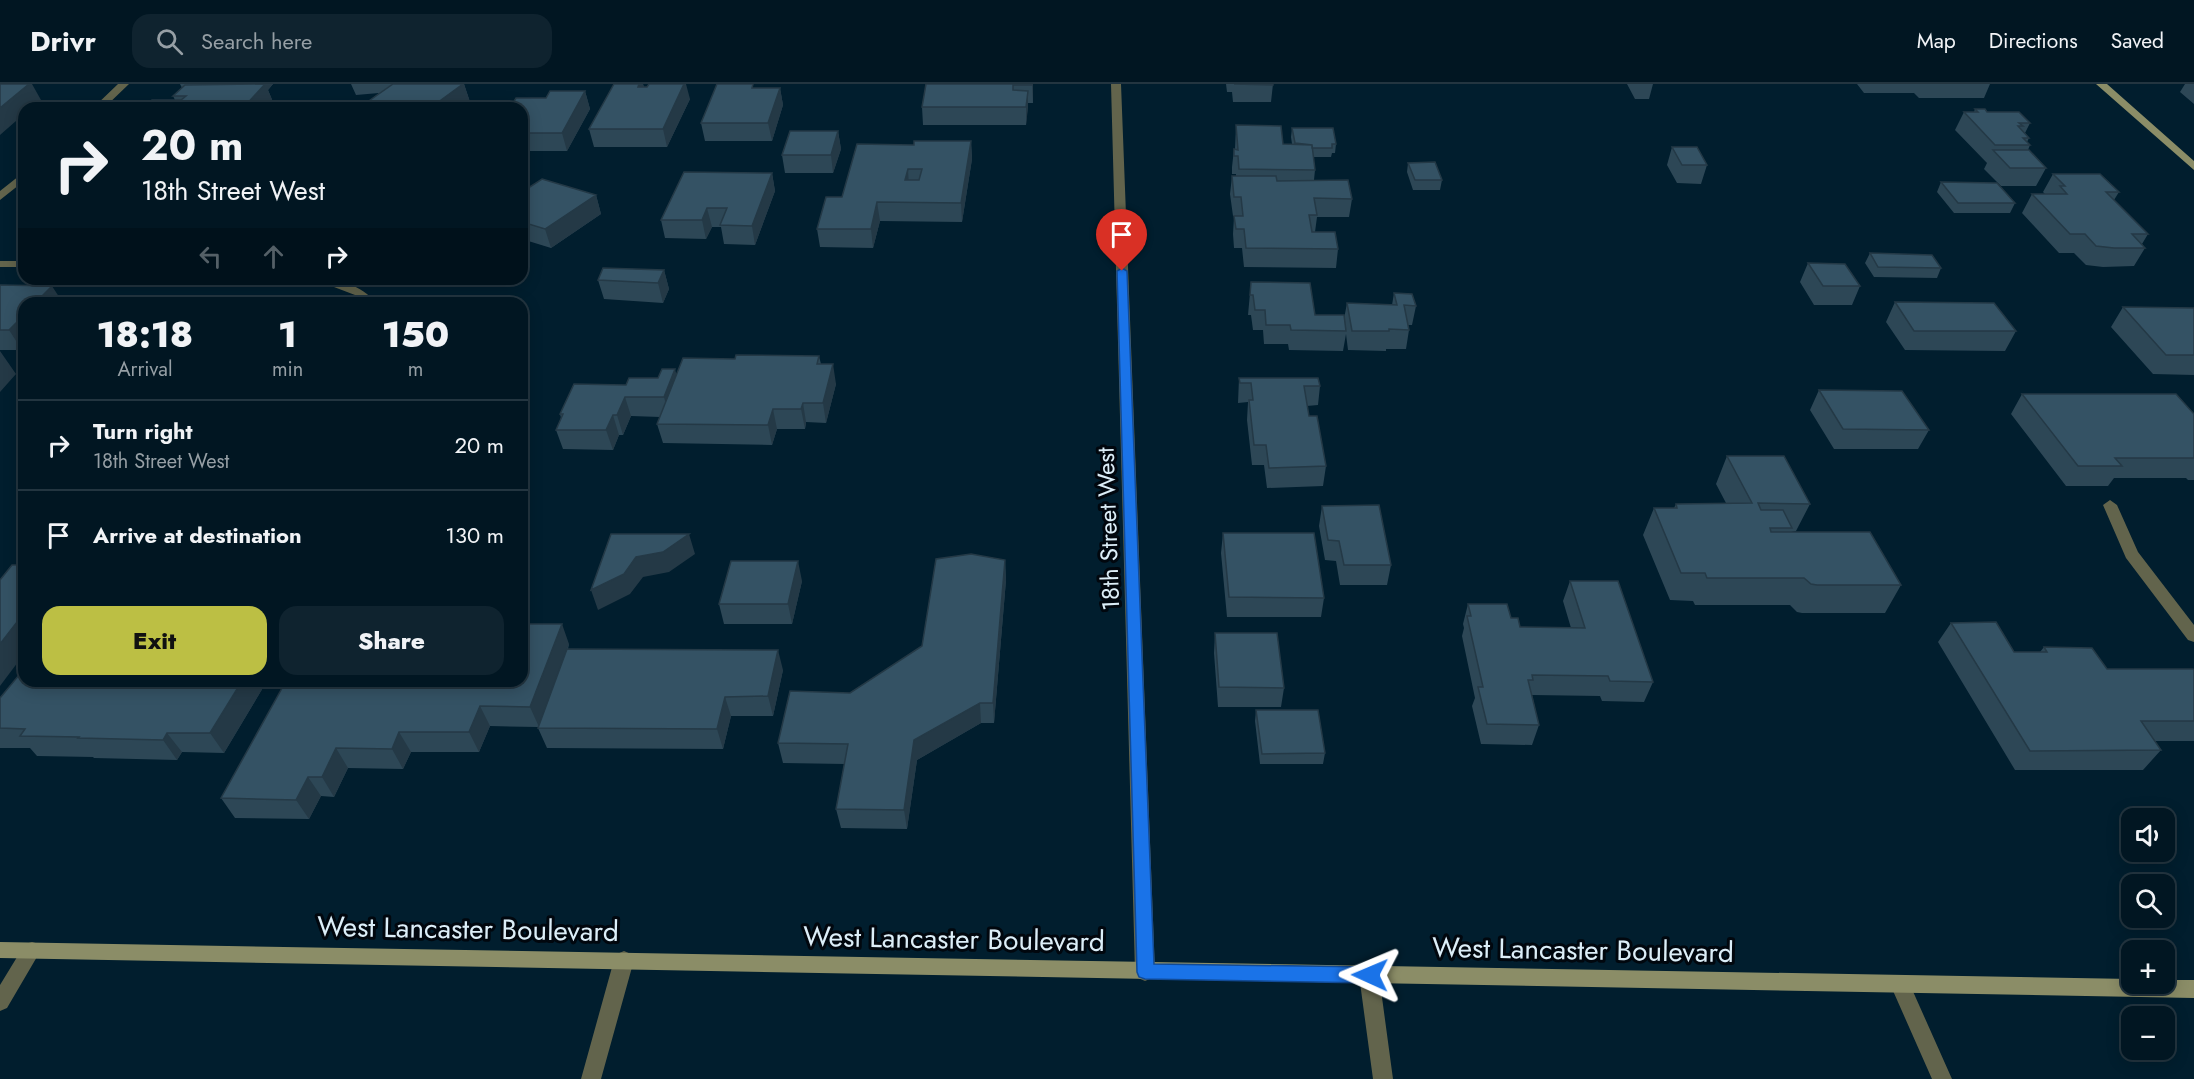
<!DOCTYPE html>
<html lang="en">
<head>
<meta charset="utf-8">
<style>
  body { margin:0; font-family:Jost,sans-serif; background:#0f232f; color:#f1f3f6; height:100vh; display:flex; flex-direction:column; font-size:22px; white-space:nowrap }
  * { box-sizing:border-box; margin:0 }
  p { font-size:20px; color:#969fa5 }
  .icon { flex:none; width:33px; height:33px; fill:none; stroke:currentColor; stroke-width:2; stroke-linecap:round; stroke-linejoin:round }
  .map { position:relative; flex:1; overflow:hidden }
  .sheet { position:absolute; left:18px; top:213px; width:510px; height:390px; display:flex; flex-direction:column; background:#011622; border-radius:18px; box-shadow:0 3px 15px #0003,0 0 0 2px #233540 }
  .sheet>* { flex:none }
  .banner { position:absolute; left:18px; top:18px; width:510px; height:183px; border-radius:18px; box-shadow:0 3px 15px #0003,0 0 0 2px #233540; background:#011622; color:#f1f3f6; overflow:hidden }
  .controls { position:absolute; left:2121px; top:724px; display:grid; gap:12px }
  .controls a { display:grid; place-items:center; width:54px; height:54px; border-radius:12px; background:#011622; box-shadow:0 3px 15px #0003,0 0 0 2px #233540; font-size:30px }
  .pin { position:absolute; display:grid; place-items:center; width:51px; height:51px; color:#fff; margin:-62px -26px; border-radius:50% 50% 50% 0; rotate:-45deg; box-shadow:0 0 6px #0007 }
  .pin .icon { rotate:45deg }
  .me { position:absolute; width:66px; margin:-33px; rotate:271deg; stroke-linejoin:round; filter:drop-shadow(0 0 4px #0008) }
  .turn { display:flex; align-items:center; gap:21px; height:126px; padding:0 24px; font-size:27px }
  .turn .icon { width:78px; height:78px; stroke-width:2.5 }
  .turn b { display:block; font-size:42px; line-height:51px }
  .lanes { display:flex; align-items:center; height:57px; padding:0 24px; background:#0003; justify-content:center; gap:30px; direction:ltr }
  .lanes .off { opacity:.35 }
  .eta { display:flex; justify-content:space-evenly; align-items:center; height:102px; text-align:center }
  .eta b { font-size:36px; font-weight:800; line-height:42px }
  .primary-button { display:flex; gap:12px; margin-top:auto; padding:12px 24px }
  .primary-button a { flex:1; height:69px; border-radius:18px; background:#bcbf44; color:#111; font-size:24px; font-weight:800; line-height:69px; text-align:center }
  .primary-button a+a { background:#0f232f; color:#f1f3f6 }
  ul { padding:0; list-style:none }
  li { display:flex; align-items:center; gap:18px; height:90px; padding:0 24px; border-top:2px solid #233540 }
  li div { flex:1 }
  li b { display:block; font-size:22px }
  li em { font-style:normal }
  header { display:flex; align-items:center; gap:36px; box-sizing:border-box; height:84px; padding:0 30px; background:#011622; border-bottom:2px solid #233540 }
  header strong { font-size:28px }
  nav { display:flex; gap:33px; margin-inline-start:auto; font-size:21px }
  .search { width:420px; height:54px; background:#0f232f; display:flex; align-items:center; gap:15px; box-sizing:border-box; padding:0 21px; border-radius:18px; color:#969fa5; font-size:22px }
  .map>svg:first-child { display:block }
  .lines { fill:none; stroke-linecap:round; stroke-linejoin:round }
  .lane { fill:#62644c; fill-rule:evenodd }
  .street { fill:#62644c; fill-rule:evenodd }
  .secondary { fill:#8b8d67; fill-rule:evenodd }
  .wall { fill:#2d4756 }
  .shaded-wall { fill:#243946 }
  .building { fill:#345264; stroke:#243946; stroke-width:1.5; fill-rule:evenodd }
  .route { fill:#1a73e8; stroke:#114b97; stroke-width:1.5 }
  .labels { text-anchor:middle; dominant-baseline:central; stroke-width:6; stroke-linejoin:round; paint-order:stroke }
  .street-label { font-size:24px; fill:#dceef8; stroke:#01070e }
  .near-street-label { font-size:28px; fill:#dceef8; stroke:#01070e }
</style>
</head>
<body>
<header>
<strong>Drivr</strong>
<div class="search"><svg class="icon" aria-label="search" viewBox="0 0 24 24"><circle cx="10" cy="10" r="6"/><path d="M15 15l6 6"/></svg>Search here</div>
<nav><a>Map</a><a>Directions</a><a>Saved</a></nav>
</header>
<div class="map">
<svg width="2194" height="995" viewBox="0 0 2194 995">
  <rect width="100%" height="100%" fill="#011e2e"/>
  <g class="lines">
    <!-- lane -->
    <path class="lane" d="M2110,416L2117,421L2138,468L2194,541V558L2188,556L2126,474L2103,421Z
      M1369,882L1376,885L1379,891L1393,995H1373L1359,891L1362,885Z
      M1900,891L1907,894L1952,995H1932L1890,900L1893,894Z"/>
    <!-- street -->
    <path class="street" d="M118,0H129L104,24H93Z
      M1111,0H1121L1155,888L1152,894L1145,897L1138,894L1135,888Z
      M24,88V97L0,116V107Z
      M0,177H24V183H0Z
      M313,195C337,195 361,200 376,219H363L355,211Z
      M32,858L39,860L41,866L7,924L0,927V901L25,860Z
      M624,867L631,870L634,876L601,995H581L614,876L617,870Z"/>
    <!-- secondary -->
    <path class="secondary" d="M2096,0H2107L2194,77V86Z
      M0,858L2132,895V900H2164V896H2194V914L0,874Z"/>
  </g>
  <!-- wall -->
  <path class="wall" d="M180,0H273L268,6L273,18L175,16L173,12L182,4Z
    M351,0H464L472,24H368L366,19L379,9L356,11Z
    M614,0H643L644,3L690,15L667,63H594L589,45Z
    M926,0H1033V19H1028L1026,41H923L922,23Z
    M1226,0H1273L1271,18H1233L1232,8H1227Z
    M1627,0H1653L1649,15H1635Z
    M1857,0H1990L1984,14H1919L1914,9H1864Z
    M2185,0H2194V20L2180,8Z
    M756,4H780L783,21L772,57H705L701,39Z
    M585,7L590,25L567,67H522V24L546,14Z
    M1975,25L2030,39L2025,49L2029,54L2027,58L2030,61L2028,66L2046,84L2036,102H2001L1984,85L1987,79L1955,46L1964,28H1974Z
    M1236,41L1283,60H1292L1291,53L1292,44L1336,60L1335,69H1332L1331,73H1313L1315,86L1314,96L1352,115L1349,133H1317L1315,148L1338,165L1336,184L1244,183L1242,164H1234L1233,150L1234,132H1239H1233L1230,110L1232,92H1236V90H1232V83L1234,65H1235Z
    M838,47L841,65L833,89H785L782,71Z
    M971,57L972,75L962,138L880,137L873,164L820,163L817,145L842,113L914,61Z
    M1672,63L1707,81L1701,100L1677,99L1667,81Z
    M1408,79L1442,96L1440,106H1413L1407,88Z
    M772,89L775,107L755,161L724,160L721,143H712L706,155L665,154L661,136Z
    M2053,90L2119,108L2114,116L2148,150L2142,160L2145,164L2134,182L2103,183L2086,181L2074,169H2059L2022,129L2032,110H2045L2043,108Z
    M1941,98L2015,119L2010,129H1954L1937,108Z
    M522,108L596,111L601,130L551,164L525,156L522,158Z
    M1870,169L1941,184L1937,194L1874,193L1865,179Z
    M1808,179L1860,202L1852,221H1814L1800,198Z
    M664,186L669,205L663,219L604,215L598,196Z
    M1251,198L1315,231L1344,235L1347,219L1392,221L1394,209L1416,222L1412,241H1408L1409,246L1406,265H1386V267L1348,266L1346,250L1343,267L1289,266L1288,260H1264L1263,246H1253L1251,231H1248Z
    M0,201L22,266H0Z
    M1895,218L2016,247L2005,267L1905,266L1886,238Z
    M2123,223L2194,224V291L2153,290L2111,243Z
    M819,272L821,280L836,300L826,339L806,338L805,345H777L772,361L663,359L657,340L660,333L631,332L623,351H619L613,366L563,365L556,346L561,334L560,330L626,301L676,291L735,275Z
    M1239,294L1320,302L1318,321L1307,322L1309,332L1326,382L1323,402L1267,404L1264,381H1252L1247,336L1248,318L1238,319Z
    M1819,306L1929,346L1918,365H1834L1810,326Z
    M2022,310L2194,330V396H2188L2186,394H2114L2108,402H2066L2011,330Z
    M1727,372L1810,420L1796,447L1791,448L1901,501L1885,529H1802L1797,528L1790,521H1695L1693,517L1670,516L1643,451L1654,424H1674L1676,420L1726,419L1716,400Z
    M1322,422L1391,481L1387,501H1340L1336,477L1325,476L1319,442Z
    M1223,449L1324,514L1321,533H1227L1221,469Z
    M1005,476L1006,496L994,639H981L917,676L907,745L841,744L836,725L845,680L783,679L778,659L922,562Z
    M802,497L792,540H724L719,520Z
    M1570,497L1653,598L1644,618L1602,617L1600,612L1532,611L1539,641L1532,661L1481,660L1472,622L1475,614L1462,552L1464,544L1463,540L1468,520L1511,534L1520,543L1571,544L1563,517Z
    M1951,539L2014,568H2040L2044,563L2107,585L2194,586V657H2154L2161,666L2143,686H2015L1938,558Z
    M1215,549L1284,604L1281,623H1218L1214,569Z
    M569,560L568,565L783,586L773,632H731L723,665L547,664L538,644V643L490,642L479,668H411L403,685L348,684L334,713L321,712L309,735L235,734L221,714Z
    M267,597L224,669L182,668L177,676L94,674L93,673L37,672L30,664H0V614Z
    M1256,626L1325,669L1323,680H1260L1255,637Z"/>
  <!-- shaded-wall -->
  <path class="shaded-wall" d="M29,0H32L41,16L31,24H24V30L0,51V24Z
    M262,0H273L268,6L273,18L267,24H243L263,2Z
    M463,0H464L472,24H430Z
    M639,0H643L646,12L638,3Z
    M684,0H686L690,15L667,63L663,45Z
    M1032,0H1033V19Z
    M780,4L783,21L772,57L768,39Z
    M585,7L590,25L567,67L562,49Z
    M1028,7V24L1026,41V23Z
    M838,47L841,65L833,89L831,71Z
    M971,57L972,75L962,138L961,119Z
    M908,85L909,103L905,96Z
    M772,89L775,107L755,161L752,142Z
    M596,111L601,130L551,164L545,145Z
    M877,118L880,137L873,164L871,145Z
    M707,124L712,143L706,155L702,136Z
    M522,147L525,156L522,158Z
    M664,186L669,205L663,219L658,199Z
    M52,202L63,219H35Z
    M24,231V264L22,266L9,246Z
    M0,267L16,290L0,308Z
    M833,280L836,300L826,339L823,319Z
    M675,285L680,304L669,333L664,313Z
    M625,313L631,332L623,351L617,331Z
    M803,319L806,338L805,345L801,325Z
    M773,325L777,345L772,361L768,341Z
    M613,331L619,351L613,366L606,346Z
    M689,450L695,470L669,488L643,493L630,510L598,526L591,506L636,473Z
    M1005,476L1006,496L994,639L993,619Z
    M798,477L802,497L792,540L788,520Z
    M24,529V570L0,602V560Z
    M562,540L569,560L539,643L530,623Z
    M778,566L783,586L773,632L768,612Z
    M242,597H267L224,669L210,649Z
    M725,613L731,632L723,665L717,645Z
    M980,619L981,639L917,676L907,745L904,726L914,656Z
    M480,622L490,642L479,668L469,648Z
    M399,648L411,668L403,685L392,665Z
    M167,649L182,668L177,676L163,656Z
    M336,664L348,684L334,713L322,693Z
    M308,693L321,712L309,735L296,716Z"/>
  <!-- building -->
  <path class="building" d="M0,0H29L0,24Z
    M265,0L243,24H144L152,16H181L186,12H173L185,1Z
    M393,0H463L430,24H401L366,19Z
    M614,0H639L638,3H647L649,0H684L663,45H589Z
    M717,0H753L752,4H780L768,39H701Z
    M926,0H1032V1H1013V6L1028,7L1026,23H922Z
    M1234,0H1273V1Z
    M550,7H585L562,49H522V24H510L516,14H546Z
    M1975,25H1985L1987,28H2019L2030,39H2019L2023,42H2018L2029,54H2023L2030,61H1995L1964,28H1978Z
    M1236,41L1281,42L1283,60L1312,61L1315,86L1239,85L1238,72H1234V65L1238,66Z
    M1292,44H1333L1336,60H1332V64H1312V61L1295,59Z
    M790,47H838L831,71H782Z
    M914,57H971L961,119L877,118L871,145H817L826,113H842L857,60L914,61ZM908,85H922L919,96H905Z
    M1672,63H1697L1707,81H1682Z
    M1993,66H2029L2046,84H2010Z
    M1435,78L1442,96H1415L1408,79Z
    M684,88L772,89L752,142L720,141L727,124H707L702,136H661Z
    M2053,90H2100L2119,108H2106L2148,150H2132L2145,164H2114L2096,162L2085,150H2070L2032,110H2067L2060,102H2065Z
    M1232,92H1276L1277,97L1348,96L1352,115L1314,114L1317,131H1309L1312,148H1335L1338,165L1246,164L1244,145H1236L1234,132H1243L1241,113H1234Z
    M542,95L596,111L545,145L522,138V108Z
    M1941,98L1997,99L2015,119H1958Z
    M1870,169L1932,171L1941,184L1878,183Z
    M1808,179L1845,180L1860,202H1823Z
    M603,184L664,186L658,199L598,196Z
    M1251,198L1310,199L1315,231H1344L1346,247L1291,246L1290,241H1266L1265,226H1255L1253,211H1250Z
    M0,201L52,202L35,219H24V231L9,246H0Z
    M1394,209L1412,210L1416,222L1404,221L1409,246L1389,245V247H1352L1347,219L1397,221Z
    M1895,218L1994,219L2016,247H1914Z
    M2123,223L2194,224V271H2166Z
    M736,271L819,272L817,280H833L823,319H803L801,325H773L768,341L657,340L683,274L735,275Z
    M662,285H675L664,313H625L617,331H613L606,346H556L563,330H560L574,300L626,301L629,294H658Z
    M1239,294H1318L1320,302H1304L1309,332H1317L1326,382L1269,384L1266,361H1254L1249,316H1253L1251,299H1240Z
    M1819,306L1902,307L1929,346L1843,345Z
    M2022,310H2176L2194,330V374H2115L2122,382H2078Z
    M1727,372H1784L1810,420L1758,419L1761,426H1783L1792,444H1770L1771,448H1870L1901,501H1817L1811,500L1804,494H1707L1705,489H1681L1654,424H1677L1676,420L1752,419Z
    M1379,421L1391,481H1344L1339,457L1328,456L1322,422Z
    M1223,449H1314L1324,514L1229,513Z
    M611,450H689L663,468L636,473L624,490L591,506Z
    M971,470L1005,476L993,619H980L914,656L904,726L836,725L848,660L778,659L790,607L850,609L922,562L936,475Z
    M731,477H798L788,520H719Z
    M12,481H24V529L0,560V496Z
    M1570,497H1618L1653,598L1610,597L1608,592L1532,591L1533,596H1528L1539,641L1487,640L1478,603H1483L1467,532H1471L1468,520H1507L1511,534H1518L1520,543L1585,544Z
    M1996,538L2014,568H2047L2044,563L2092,564L2107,585H2193L2194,586V637H2141L2161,666L2030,667L1951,539Z
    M522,540H562L530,623L480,622L469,648H399L392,665L336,664L322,693H308L296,716L221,714L286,597H522Z
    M1215,549H1277L1284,604L1219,603Z
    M567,565L778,566L768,612L725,613L717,645L538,644Z
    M24,585V597H242L210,649H167L163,656L78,654L79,653L20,652L25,645L0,644V614Z
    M1256,626H1318L1325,669L1262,670Z"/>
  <!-- route -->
  <path class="route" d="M1122,184L1127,187L1154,880L1370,883L1376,886L1378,891L1376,897L1370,899L1145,895L1139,893L1137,888L1117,187Z"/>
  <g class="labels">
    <!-- street labels -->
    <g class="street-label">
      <text transform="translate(1108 445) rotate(-92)">18th Street West</text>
    </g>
    <!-- near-street labels -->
    <g class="near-street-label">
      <text transform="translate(468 845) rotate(1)">West Lancaster Boulevard</text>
      <text transform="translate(954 855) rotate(1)">West Lancaster Boulevard</text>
      <text transform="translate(1583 866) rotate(1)">West Lancaster Boulevard</text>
    </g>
  </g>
</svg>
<div class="controls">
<a><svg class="icon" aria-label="sound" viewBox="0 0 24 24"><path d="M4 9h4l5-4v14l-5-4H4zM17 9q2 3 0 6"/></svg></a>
<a><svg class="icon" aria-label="search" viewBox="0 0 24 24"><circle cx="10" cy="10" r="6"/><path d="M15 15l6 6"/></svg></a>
<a>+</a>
<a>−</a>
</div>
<div class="pin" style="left:1122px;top:187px;background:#d93025"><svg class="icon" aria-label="arrive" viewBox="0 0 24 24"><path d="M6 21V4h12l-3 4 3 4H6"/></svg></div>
<svg class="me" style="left:1370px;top:891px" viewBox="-20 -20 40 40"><path d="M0-17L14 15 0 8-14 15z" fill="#1a73e8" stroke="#fff" stroke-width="4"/></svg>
<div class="banner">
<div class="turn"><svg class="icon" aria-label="right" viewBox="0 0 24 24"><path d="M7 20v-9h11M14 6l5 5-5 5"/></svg><div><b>20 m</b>18th Street West</div></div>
<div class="lanes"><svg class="icon off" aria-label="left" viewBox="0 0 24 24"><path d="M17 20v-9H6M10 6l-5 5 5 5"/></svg><svg class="icon off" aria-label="ahead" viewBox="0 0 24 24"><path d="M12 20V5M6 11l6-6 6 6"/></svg><svg class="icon" aria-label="right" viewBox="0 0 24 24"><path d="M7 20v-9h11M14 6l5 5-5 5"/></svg></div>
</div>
<section class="sheet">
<div class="eta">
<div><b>18:18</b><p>Arrival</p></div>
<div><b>1</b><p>min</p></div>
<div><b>150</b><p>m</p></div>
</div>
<ul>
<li><svg class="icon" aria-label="right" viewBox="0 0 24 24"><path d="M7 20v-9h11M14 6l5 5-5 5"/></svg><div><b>Turn right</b><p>18th Street West</p></div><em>20 m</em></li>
<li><svg class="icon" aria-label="arrive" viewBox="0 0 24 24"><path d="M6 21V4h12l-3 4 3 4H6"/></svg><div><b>Arrive at destination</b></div><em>130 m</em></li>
</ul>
<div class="primary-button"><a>Exit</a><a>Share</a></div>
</section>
</div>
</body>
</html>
